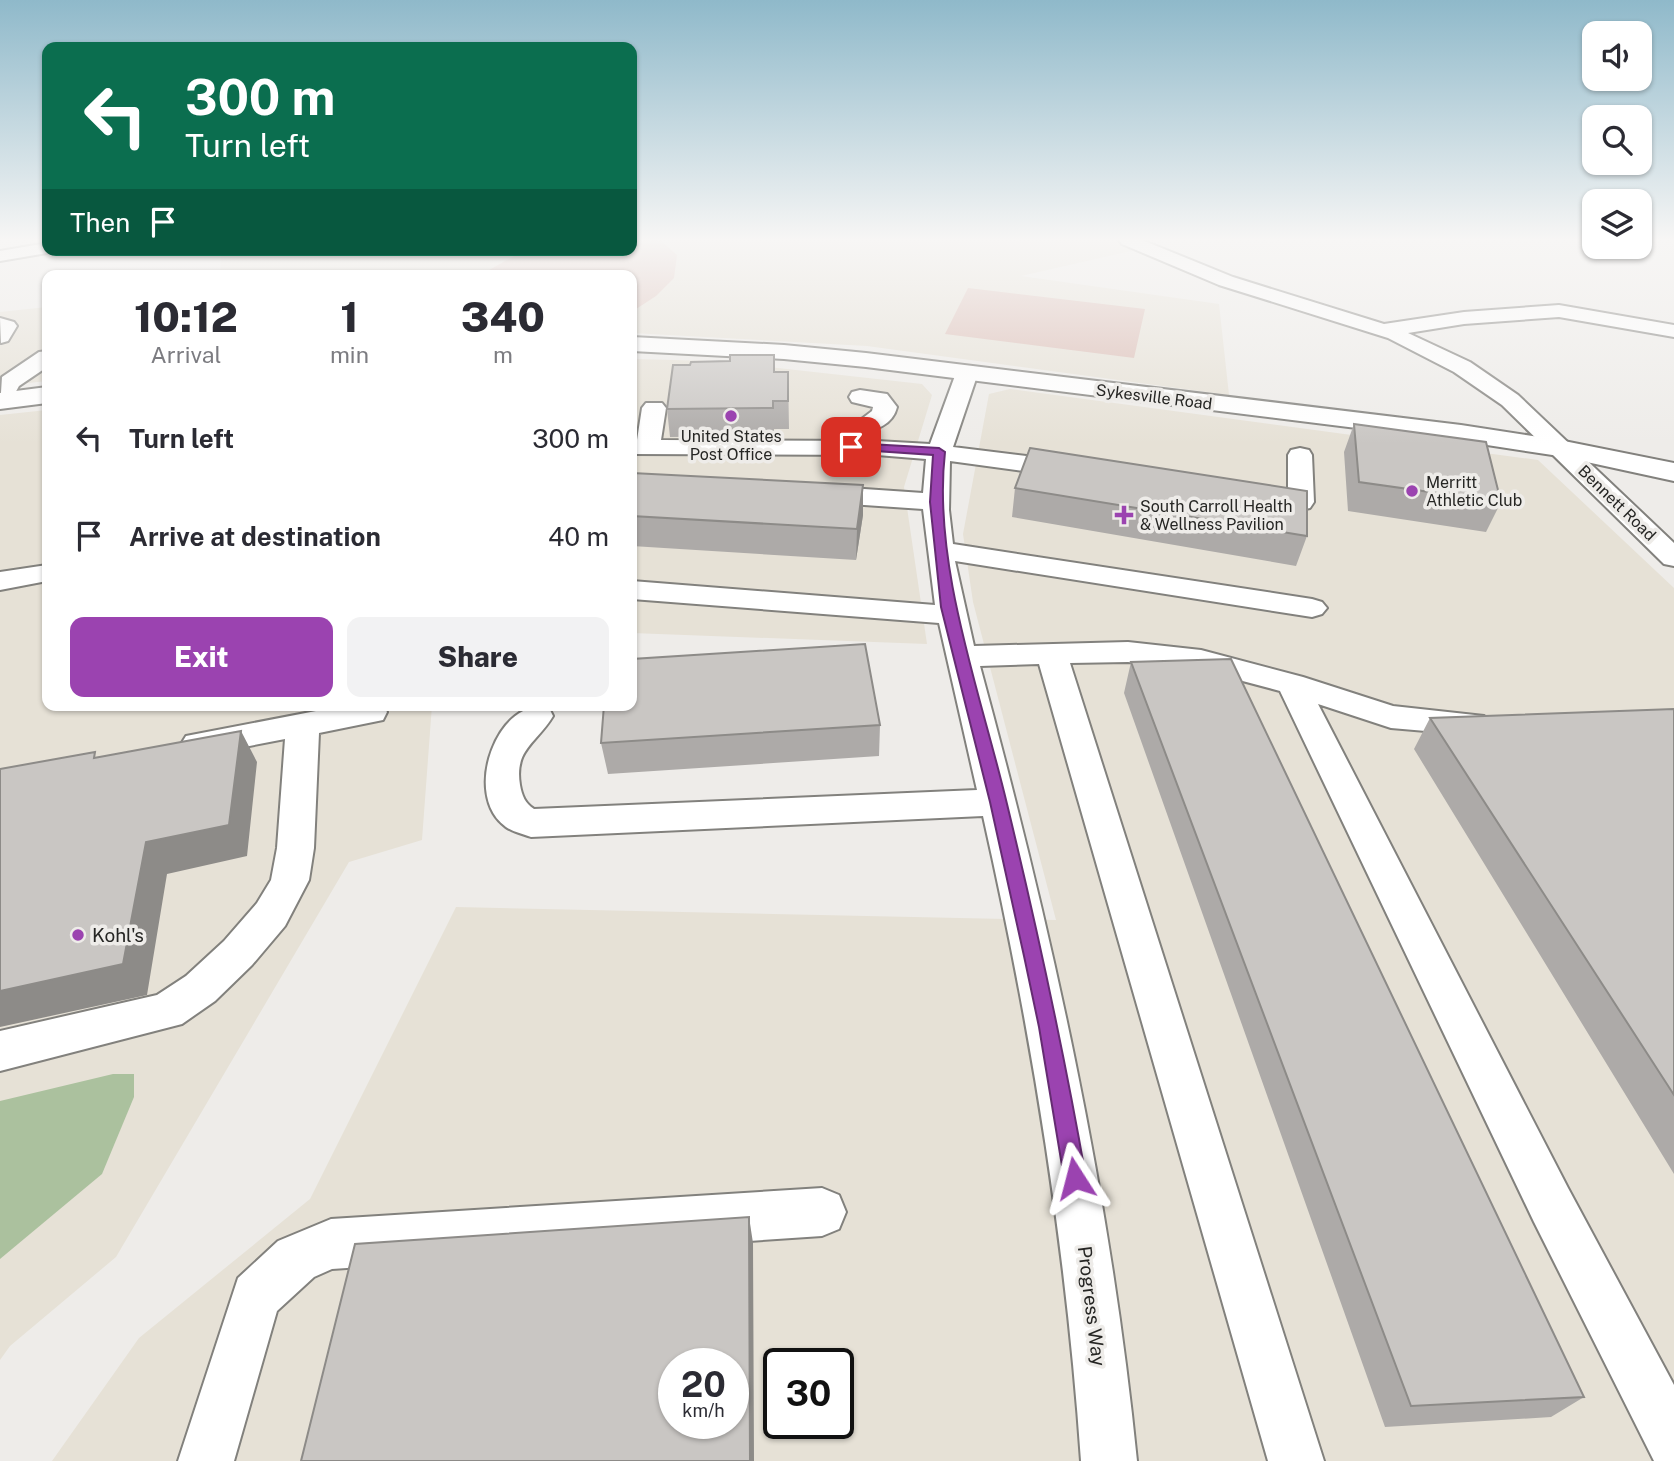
<!DOCTYPE html>
<html lang="en">
<head>
<meta charset="utf-8">
<style>
  body { margin:0; font-family:"Public Sans",sans-serif; background:#f2f2f3; color:#2b2b33; height:100vh; display:flex; flex-direction:column; font-size:26px; white-space:nowrap }
  * { box-sizing:border-box; margin:0 }
  p { font-size:23px; color:#7c7c81 }
  .icon { flex:none; width:38px; height:38px; fill:none; stroke:currentColor; stroke-width:2; stroke-linecap:round; stroke-linejoin:round }
  .map { position:relative; flex:1; overflow:hidden }
  .drawer { position:absolute; left:42px; top:270px; width:595px; height:441px; display:flex; flex-direction:column; background:#fff; border-radius:14px; box-shadow:0 2px 5px #0004 }
  .drawer>* { flex:none }
  .hud { position:absolute; left:42px; top:42px; width:595px; height:214px; border-radius:14px; box-shadow:0 2px 5px #0004; background:#0b6e4f; color:#fff; overflow:hidden }
  .buttons { position:absolute; left:1582px; top:21px; display:grid; gap:14px }
  .buttons a { display:grid; place-items:center; width:70px; height:70px; border-radius:14px; background:#fff; box-shadow:0 2px 5px #0004; font-size:35px }
  .speed { position:absolute; left:658px; top:1348px; display:flex; gap:14px; font-size:35px; font-weight:700; text-align:center }
  .speed>* { display:grid; place-content:center; width:91px; height:91px; border-radius:50%; background:#fff; box-shadow:0 2px 5px #0004; line-height:1 }
  .speed small { font-size:18px; font-weight:400 }
  .speed .limit { border:4px solid #111; border-radius:10px; background:#fff; color:#111 }
  .pin { position:absolute; display:grid; place-items:center; width:60px; height:60px; color:#fff; margin:-30px; border-radius:14px; box-shadow:0 4px 10px #0006 }
  .me { position:absolute; width:77px; margin:-38px; rotate:351deg; stroke-linejoin:round; filter:drop-shadow(0 0 5px #0008) }
  .turn { display:flex; align-items:center; gap:24px; height:147px; padding:0 28px; font-size:32px }
  .turn .icon { width:91px; height:91px; stroke-width:2.5 }
  .turn b { display:block; font-size:49px; line-height:60px }
  .then { display:flex; align-items:center; height:66px; padding:0 28px; background:#0003; gap:14px; font-size:26px }
  .eta { display:flex; justify-content:space-evenly; align-items:center; height:119px; text-align:center }
  .eta b { font-size:42px; font-weight:800; line-height:49px }
  .primary-button { display:flex; gap:14px; margin-top:auto; padding:14px 28px }
  .primary-button a { flex:1; height:80px; border-radius:14px; background:#9b43b0; color:#fff; font-size:28px; font-weight:800; line-height:80px; text-align:center }
  .primary-button a+a { background:#f2f2f3; color:#2b2b33 }
  ul { padding:0; list-style:none }
  li { display:flex; align-items:center; gap:21px; height:98px; padding:0 28px }
  li div { flex:1 }
  li b { display:block; font-size:26px }
  li em { font-style:normal }
  .map>svg:first-child { display:block }
  .built { fill:#e6e1d6; fill-rule:evenodd }
  .green { fill:#dbbcb4 }
  .water { fill:#abc19e }
  .lines { fill:none; stroke-linecap:round; stroke-linejoin:round }
  .minor-casing { stroke:#82817d; stroke-width:4 }
  .major-casing { stroke:#82817d; stroke-width:4 }
  .minor { fill:#fff; fill-rule:evenodd }
  .major { fill:#fff; fill-rule:evenodd }
  .wall { fill:#adaaa8 }
  .shaded-wall { fill:#8d8b88 }
  .building { fill:#c9c6c3; stroke:#8d8b88; stroke-width:2; fill-rule:evenodd }
  .route { fill:#9b43b0; stroke:#652c72; stroke-width:2 }
  .poi-dot { fill:#9b43b0; stroke:#eeece9; stroke-width:2.5 }
  .labels { text-anchor:middle; dominant-baseline:central; stroke-width:7; stroke-linejoin:round; paint-order:stroke }
  .far-street-label { font-size:16px; fill:#262624; stroke:#eeece9 }
  .far-poi-label { font-size:16px; fill:#262624; stroke:#eeece9; text-anchor:start }
  .poi-label { font-size:19px; fill:#262624; stroke:#eeece9; text-anchor:start }
  .street-label { font-size:19px; fill:#262624; stroke:#eeece9 }
</style>
</head>
<body>
<div class="map">
<svg width="1674" height="1461" viewBox="0 0 1674 1461">
  <rect width="100%" height="100%" fill="#eeece9"/>
  <!-- built -->
  <path class="built" d="M632,240H1116L1135,250L1021,276L1219,304L1229,395L867,346L632,333V275H220L221,250H632Z
    M47,307V381L0,386V312Z
    M632,359L715,361L922,384L932,395L904,487L927,644L632,633Z
    M1010,389L1538,460L1674,588V1461H52L139,1338L310,1199L456,907L1056,920L973,602L963,534L989,394ZM674,1363H733V1423H674ZM779,1363H838V1423H779Z
    M47,410V705H432L422,840L349,862L116,1257L10,1346L0,1360V415Z"/>
  <!-- green -->
  <path class="green" d="M632,240H660L677,255L674,278L656,296L633,311L632,275L482,274L525,250H632Z
    M968,288L1145,309L1134,358L945,334Z"/>
  <!-- water -->
  <path class="water" d="M113,1074H134V1097L102,1174L0,1259V1101Z"/>
  <g class="lines">
    <!-- minor casing -->
    <g class="minor-casing">
      <path id="minor" d="M1119,240H1142L1233,277L1384,324L1464,312L1559,305L1674,325V337L1559,317L1464,324L1408,333L1470,362L1518,395L1674,543V566L1664,564L1502,405L1454,372L1388,338L1219,285L1122,244Z
        M47,243V250L53,252L0,261V251Z
        M0,318L14,322L17,326L8,341L1,343Z
        M47,351V367L19,386L8,406L0,408L2,377L39,352Z
        M967,366L975,368L978,373L953,447L1068,461L1077,464L1081,469L1077,474L1068,477L950,461L949,510L953,544L1312,599L1322,602L1327,608L1322,614L1312,617L955,561L974,646L1128,642L1201,650L1303,677L1393,706L1484,716L1489,724L1484,732L1472,735L1391,728L1318,704L1568,1188L1674,1385V1461H1654L1534,1222L1280,691L1201,670L1128,662L1070,663L1324,1461H1268L1039,664L980,666C1051,927 1110,1191 1137,1461H1081C1066,1243 1031,1029 983,816L531,837C523,834 513,832 506,827C460,794 500,694 549,708L553,716C537,743 514,749 520,785C522,796 525,803 534,809L977,790L939,623L632,599V581L935,605L923,509L820,502L811,499L807,494L811,489L820,486L923,493L926,459L877,455L632,454V440H637L642,408L646,403H662L666,408L661,440L877,441L930,444L956,373L959,368Z
        M860,390L887,394L897,407C893,424 875,433 859,429L855,424L872,411L873,407L852,402L849,397L852,392Z
        M1300,448L1309,450L1312,455L1314,502L1310,508L1301,510L1261,502L1257,497L1261,492L1270,489L1288,492V455L1291,450Z
        M47,565V581L0,590V572Z
        M347,705H383L387,712L383,720L319,733L314,848L309,880L285,926L252,965L215,1001L182,1024L0,1071V1031L157,995L186,976L224,941L257,903L271,880L277,848L285,739L198,756L186,752L181,744L186,736Z
        M822,1188L839,1195L846,1212L839,1229L822,1236L332,1269L314,1277L277,1311L234,1461H178L238,1278L278,1241L331,1219Z"/>
    </g>
    <!-- major casing -->
    <g class="major-casing">
      <path id="major" d="M632,337L784,345L866,353L1461,425L1559,440L1674,463V481L1559,456L1461,441L866,367L784,359L632,351Z
        M47,387V403L0,409V393Z"/>
    </g>
    <!-- minor -->
    <use href="#minor" class="minor"/>
    <!-- major -->
    <use href="#major" class="major"/>
  </g>
  <!-- wall -->
  <path class="wall" d="M690,365L775,372H788L789,429H774V436L670,437L667,409Z
    M1354,424L1501,502L1486,532L1348,511L1344,452Z
    M632,473L863,515L856,560L632,546Z
    M1015,488L1307,536L1296,566L1012,517Z
    M1131,662L1584,1397L1551,1417L1385,1427L1124,693Z
    M1674,709V1174L1414,749L1430,718Z
    M880,725L879,756L608,774L601,743Z"/>
  <!-- shaded-wall -->
  <path class="shaded-wall" d="M863,485V515L856,560L857,529Z
    M241,731L257,762L247,856L167,874L147,995L0,1027V991L146,842Z
    M749,1217L753,1243L754,1461H750Z"/>
  <!-- building -->
  <path class="building" d="M730,355H774V372H788V401H773V408L667,409L673,365H690L691,362L730,361Z
    M1354,424L1486,442L1501,502L1359,482Z
    M1030,448L1307,491V536L1015,488Z
    M632,473L863,485L857,529L632,516Z
    M865,644L880,725L601,743L604,705H632V659Z
    M1231,659L1584,1397L1411,1406L1131,662Z
    M1674,709V1095L1430,718Z
    M241,731L229,825L146,842L123,964L0,991V769L95,752L94,758Z
    M749,1217L750,1461H301L355,1244ZM674,1363H733V1423H674Z"/>
  <!-- sky -->
  <linearGradient id="sky" x2="0" y2="1"><stop stop-color="#8fb9ca"/><stop offset="0.54" stop-color="#f7f6f5"/><stop offset="1" stop-color="#f7f6f5" stop-opacity="0"/></linearGradient>
  <rect width="1674" height="444" fill="url(#sky)"/>
  <!-- route -->
  <path class="route" d="M851,443L939,448L945,452C932,565 981,694 1007,804C1037,928 1064,1052 1086,1178L1083,1185L1075,1189L1067,1185L1064,1178L1039,1027L1024,956L990,802L941,607L930,502L933,455L847,449V444Z"/>
  <!-- markers -->
  <g class="poi-dot">
    <circle cx="731" cy="416" r="7"/>
    <circle cx="1412" cy="491" r="7"/>
    <path d="M1120.5 504.5h7v7h7v7h-7v7h-7v-7h-7v-7h7z"/>
    <circle cx="78" cy="935" r="7"/>
  </g>
  <g class="labels">
    <!-- far-street labels -->
    <g class="far-street-label">
      <text transform="translate(1154 397) rotate(7)">Sykesville Road</text>
      <text transform="translate(1617 503) rotate(44)">Bennett Road</text>
    </g>
    <!-- far-poi labels -->
    <g class="far-poi-label">
      <text x="731" y="436" text-anchor="middle">United States<tspan x="731" dy="18">Post Office</tspan></text>
      <text x="1426" y="482">Merritt<tspan x="1426" dy="18">Athletic Club</tspan></text>
      <text x="1140" y="506">South Carroll Health<tspan x="1140" dy="18">&amp; Wellness Pavilion</tspan></text>
    </g>
    <!-- poi labels -->
    <g class="poi-label">
      <text x="92" y="935">Kohl's</text>
    </g>
    <!-- street labels -->
    <g class="street-label">
      <text transform="translate(1092 1306) rotate(83)">Progress Way</text>
    </g>
  </g>
</svg>
<div class="buttons">
<a><svg class="icon" aria-label="sound" viewBox="0 0 24 24"><path d="M4 9h4l5-4v14l-5-4H4zM17 9q2 3 0 6"/></svg></a>
<a><svg class="icon" aria-label="search" viewBox="0 0 24 24"><circle cx="10" cy="10" r="6"/><path d="M15 15l6 6"/></svg></a>
<a><svg class="icon" aria-label="layers" viewBox="0 0 24 24"><path d="M12 4l9 5-9 5-9-5zM3 14l9 5 9-5"/></svg></a>
</div>
<div class="speed"><div>20<small>km/h</small></div><div class="limit">30</div></div>
<div class="pin" style="left:851px;top:447px;background:#d93025"><svg class="icon" aria-label="arrive" viewBox="0 0 24 24"><path d="M6 21V4h12l-3 4 3 4H6"/></svg></div>
<svg class="me" style="left:1075px;top:1178px" viewBox="-20 -20 40 40"><path d="M0-17L14 15 0 8-14 15z" fill="#9b43b0" stroke="#fff" stroke-width="4"/></svg>
<div class="hud">
<div class="turn"><svg class="icon" aria-label="left" viewBox="0 0 24 24"><path d="M17 20v-9H6M10 6l-5 5 5 5"/></svg><div><b>300 m</b>Turn left</div></div>
<div class="then">Then<svg class="icon" aria-label="arrive" viewBox="0 0 24 24"><path d="M6 21V4h12l-3 4 3 4H6"/></svg></div>
</div>
<section class="drawer">
<div class="eta">
<div><b>10:12</b><p>Arrival</p></div>
<div><b>1</b><p>min</p></div>
<div><b>340</b><p>m</p></div>
</div>
<ul>
<li><svg class="icon" aria-label="left" viewBox="0 0 24 24"><path d="M17 20v-9H6M10 6l-5 5 5 5"/></svg><div><b>Turn left</b></div><em>300 m</em></li>
<li><svg class="icon" aria-label="arrive" viewBox="0 0 24 24"><path d="M6 21V4h12l-3 4 3 4H6"/></svg><div><b>Arrive at destination</b></div><em>40 m</em></li>
</ul>
<div class="primary-button"><a>Exit</a><a>Share</a></div>
</section>
</div>
</body>
</html>
